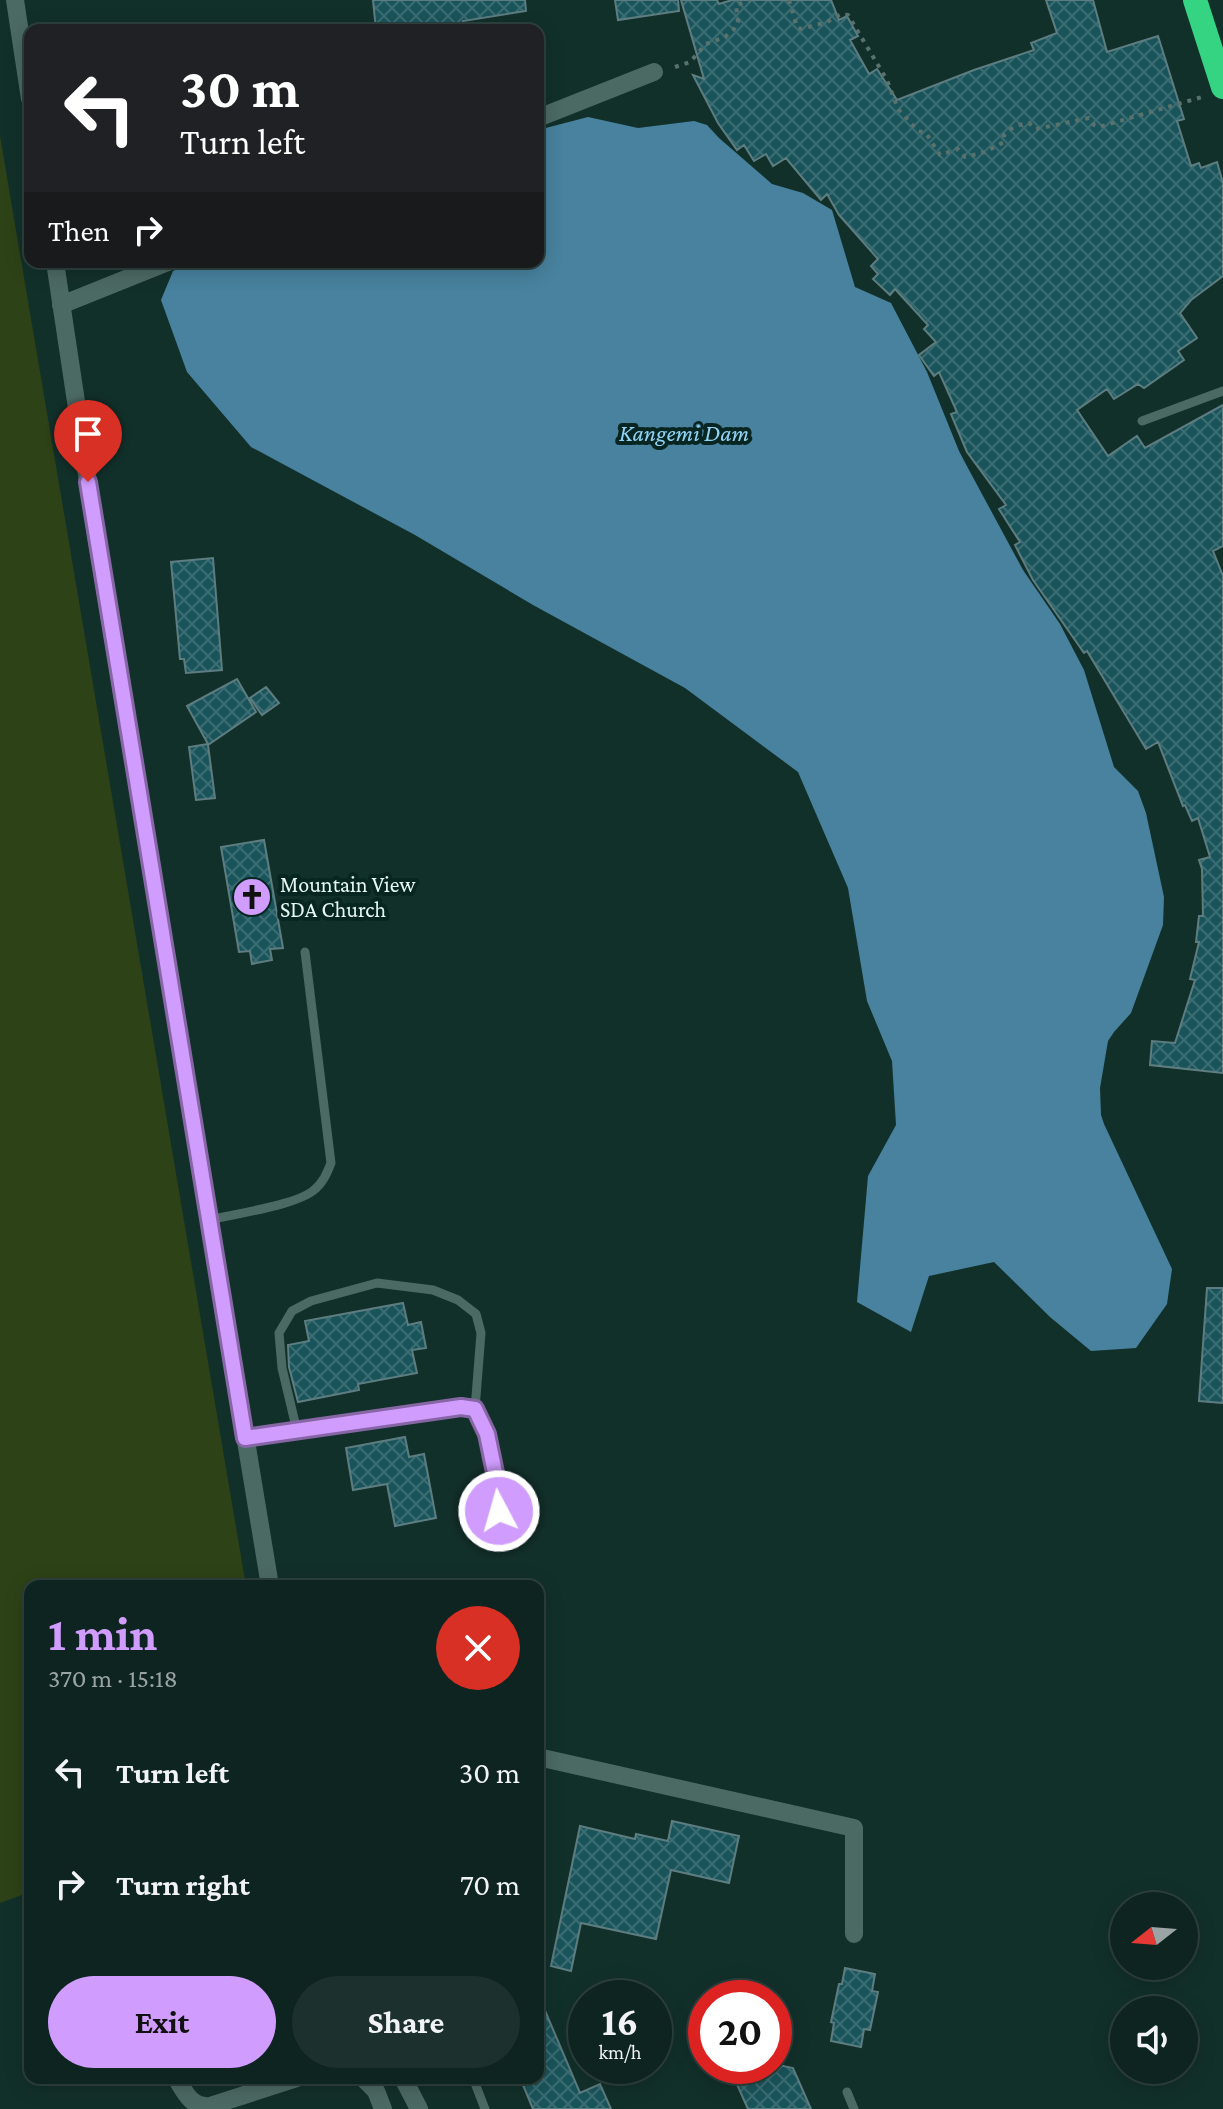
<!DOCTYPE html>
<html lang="en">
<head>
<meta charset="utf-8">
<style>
  body { margin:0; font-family:"Crimson Pro",serif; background:#1c302d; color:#f1f3f6; height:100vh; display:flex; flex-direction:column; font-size:30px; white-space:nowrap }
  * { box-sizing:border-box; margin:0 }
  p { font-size:26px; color:#9ba4a5 }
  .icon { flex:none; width:44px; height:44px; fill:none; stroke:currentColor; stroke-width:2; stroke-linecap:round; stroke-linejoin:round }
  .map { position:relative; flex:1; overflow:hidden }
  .side { position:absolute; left:24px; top:1580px; width:520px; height:504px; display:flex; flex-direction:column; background:#0e2420; border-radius:16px; box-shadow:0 4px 20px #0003,0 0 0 2px #2e413e }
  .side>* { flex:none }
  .guide { position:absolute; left:24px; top:24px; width:520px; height:244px; border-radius:16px; box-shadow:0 4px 20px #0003,0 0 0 2px #2e413e; background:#202124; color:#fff; overflow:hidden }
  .needle { width:52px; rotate:253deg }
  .buttons { position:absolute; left:1110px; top:1892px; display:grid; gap:16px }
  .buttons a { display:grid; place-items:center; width:88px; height:88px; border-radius:50%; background:#0e2420; box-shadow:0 4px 20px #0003,0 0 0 2px #2e413e; font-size:40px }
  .speed { position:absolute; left:568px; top:1980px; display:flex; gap:16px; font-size:40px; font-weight:700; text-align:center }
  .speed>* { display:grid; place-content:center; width:104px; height:104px; border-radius:50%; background:#0e2420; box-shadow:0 4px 20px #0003,0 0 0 2px #2e413e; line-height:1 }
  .speed small { font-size:20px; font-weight:400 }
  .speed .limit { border:12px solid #d22; background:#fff; color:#111 }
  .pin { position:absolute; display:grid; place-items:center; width:68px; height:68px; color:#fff; margin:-82px -34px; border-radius:50% 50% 50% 0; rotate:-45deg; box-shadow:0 0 8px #0007 }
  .pin .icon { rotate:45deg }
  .me { position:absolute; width:88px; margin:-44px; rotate:354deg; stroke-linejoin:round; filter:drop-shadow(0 0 6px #0008) }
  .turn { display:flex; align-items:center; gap:28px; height:168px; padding:0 24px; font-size:36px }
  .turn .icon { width:104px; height:104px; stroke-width:2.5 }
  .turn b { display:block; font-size:56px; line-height:68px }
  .then { display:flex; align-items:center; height:76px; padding:0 24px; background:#0003; gap:16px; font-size:30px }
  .round { display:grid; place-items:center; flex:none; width:84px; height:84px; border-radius:42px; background:#1c302d }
  .head { display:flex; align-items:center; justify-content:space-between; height:136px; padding:0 24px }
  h1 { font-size:48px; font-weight:700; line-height:60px; color:#d09dff }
  .action { display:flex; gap:16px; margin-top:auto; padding:16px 24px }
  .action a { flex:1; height:92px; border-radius:48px; background:#d09dff; color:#111; font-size:32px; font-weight:700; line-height:92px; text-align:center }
  .action a+a { background:#1c302d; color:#f1f3f6 }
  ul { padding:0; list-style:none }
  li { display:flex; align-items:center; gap:24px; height:112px; padding:0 24px }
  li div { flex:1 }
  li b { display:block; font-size:30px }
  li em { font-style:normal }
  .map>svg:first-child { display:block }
  .green { fill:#2e4217 }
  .water { fill:#48829e }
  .building { fill:url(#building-cross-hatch); stroke:#5d7d81; stroke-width:2 }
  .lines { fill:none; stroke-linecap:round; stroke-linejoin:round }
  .path { stroke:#59726d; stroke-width:4; stroke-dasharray:4 6; stroke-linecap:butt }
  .lane { stroke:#4c6a64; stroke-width:9 }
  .street { stroke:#4c6a64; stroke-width:18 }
  .highway { stroke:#34d483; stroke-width:24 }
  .route-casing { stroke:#8766a6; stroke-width:20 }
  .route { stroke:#d09dff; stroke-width:14 }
  .labels { text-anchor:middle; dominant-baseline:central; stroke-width:8; stroke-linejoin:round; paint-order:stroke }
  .poi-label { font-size:22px; fill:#e6f7f3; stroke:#082621; text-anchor:start }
  .water-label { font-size:24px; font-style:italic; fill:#90d3f6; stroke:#082621 }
</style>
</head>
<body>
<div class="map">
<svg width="1223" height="2109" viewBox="0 0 1223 2109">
  <defs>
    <pattern id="building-cross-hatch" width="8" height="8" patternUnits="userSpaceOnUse" patternTransform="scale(2)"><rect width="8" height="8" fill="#1a545b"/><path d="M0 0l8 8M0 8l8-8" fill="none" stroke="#3b6d73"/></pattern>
  </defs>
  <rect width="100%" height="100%" fill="#12302a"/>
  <!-- green -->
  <path class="green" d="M0,136L246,1586H30V1892L0,1903Z"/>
  <!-- water -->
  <path class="water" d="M588,117L638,128L694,121L707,125L719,138L772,184L803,193L832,210L855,287L891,303L927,372L959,451L969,470L1023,570L1060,624L1084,670L1114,767L1138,791L1146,813L1164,897L1163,925L1131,1013L1114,1032L1108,1041L1100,1088L1101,1115L1104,1124L1172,1269L1167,1304L1136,1348L1091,1351L1050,1317L994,1262L929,1276L911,1332L857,1302L868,1176L896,1125L892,1061L867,1001L848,888L798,772L685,688L533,605L415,535L251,447L187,372L161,300L173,271L193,262H538V130Z"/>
  <!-- building -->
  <path class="building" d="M373,0H525L526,11L463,21V24L376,30Z
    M615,0H678L679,11L618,20Z
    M681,0H717L719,4L732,0H831L839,20L847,16L858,36L850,40L869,74L877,69L897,100L974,70L1034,50L1031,43L1057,33L1046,0H1093L1107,52L1158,36L1184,119L1177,121L1191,166L1199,163L1201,168L1217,162L1223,183V276L1191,300L1180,313L1197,338L1178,351L1184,360L1144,388L1138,384L1114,399L1107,389L1077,410L1108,456L1137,436L1145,448L1223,405V546L1213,551L1223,576V1073L1150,1065L1152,1041L1175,1043L1195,980L1190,979L1199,942H1196L1199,916H1203L1202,869L1199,860L1210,857L1198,818L1192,821L1185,805L1183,806L1158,742L1146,749L1087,651L1084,653L1033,580L1015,545L1020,542L999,509L1006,505L967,452L951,414L957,412L939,372L934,376L919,355L936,342L924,329L928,325L895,289L890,295L873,279L878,274L871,266L878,259L839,215L827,194L821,200L786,158L773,166L766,154L754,161L744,145L737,150L718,123L693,75L704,79Z
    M213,558L222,670L186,673L184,659H180L171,562Z
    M237,679L256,712L208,745L215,798L196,800L189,747L208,744L187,706Z
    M266,687L279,703L262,715L250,698Z
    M264,840L283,948L270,949L272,960L252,964L250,951L239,952L221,847Z
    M1207,1288H1223V1403L1199,1401Z
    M403,1303L408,1325L421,1322L426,1348L412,1350L417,1373L358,1384L359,1390L298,1402L289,1367L288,1345L309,1341L305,1321Z
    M405,1437L409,1457L424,1454L436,1518L395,1526L387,1484L353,1490L346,1448Z
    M672,1821L739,1836L729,1883L671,1870L656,1939L581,1923L571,1971L551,1966L580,1826L635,1839L636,1834L668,1841Z
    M845,1968L875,1974L872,1991L878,1992L870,2030L864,2029L861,2047L831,2041L834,2023L831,2022L839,1984H842Z
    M538,1994L580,2093L600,2084L611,2109H533L520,2078H538Z
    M774,2064L793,2068L811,2109H748L735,2080L766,2066H774Z"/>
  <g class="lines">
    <!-- path -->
    <path class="path" d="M789,0L797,27L801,29L827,22L841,14L848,15L887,80L898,109L918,131L926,133L940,155L958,149L965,157L985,152L1004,142V135C1010,128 1020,124 1029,123L1036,129L1089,118L1094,125L1099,127L1202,97
      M675,67L690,62L706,44L725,37L734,29L738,22L736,5L750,0"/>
    <!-- lane -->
    <path class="lane" d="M1142,421L1223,391
      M209,1220C234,1214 297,1205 314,1190C323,1183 327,1173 331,1163L305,952
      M297,1431L282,1368L279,1333L292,1311L311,1301L377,1283L433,1290L458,1300L476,1314L481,1333L475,1409
      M245,1438L461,1407L475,1409L487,1434L499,1492L500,1531
      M473,2078L485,2109
      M847,2092L854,2109"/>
    <!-- street -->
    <path class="street" d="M15,0L30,99
      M538,118L654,72
      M55,262L97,541L270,1586
      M61,305L168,262
      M538,1757L854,1828V1934
      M176,2078C185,2092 191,2108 210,2106L297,2078
      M363,2078L376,2091L383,2109
      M403,2078L419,2109"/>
    <!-- highway -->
    <path class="highway" d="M1195,0L1223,87"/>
  </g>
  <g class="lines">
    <!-- route casing -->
    <g class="route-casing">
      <path id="route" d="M88,482L245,1438L461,1407L475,1409L487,1434L499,1492V1511"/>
    </g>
    <!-- route -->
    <use href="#route" class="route"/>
  </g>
  <!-- icons -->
  <defs>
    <g id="church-disc" transform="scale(2)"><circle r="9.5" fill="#d09dff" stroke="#082621"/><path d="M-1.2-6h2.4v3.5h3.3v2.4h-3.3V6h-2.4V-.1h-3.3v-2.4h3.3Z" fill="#111"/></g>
  </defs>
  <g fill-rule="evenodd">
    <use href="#church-disc" x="252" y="897"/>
  </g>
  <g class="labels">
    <!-- poi labels -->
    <g class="poi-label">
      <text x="280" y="884">Mountain View<tspan x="280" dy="25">SDA Church</tspan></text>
    </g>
    <!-- water labels -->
    <g class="water-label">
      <text x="684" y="432">Kangemi Dam</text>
    </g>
  </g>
</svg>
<div class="buttons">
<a><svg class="needle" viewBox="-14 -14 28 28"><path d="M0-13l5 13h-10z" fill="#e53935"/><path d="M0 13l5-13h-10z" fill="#9ba4a5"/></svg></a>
<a><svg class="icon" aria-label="sound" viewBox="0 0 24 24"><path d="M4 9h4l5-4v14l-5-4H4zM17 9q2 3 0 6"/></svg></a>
</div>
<div class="speed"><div>16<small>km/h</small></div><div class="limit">20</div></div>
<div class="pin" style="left:88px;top:482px;background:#d93025"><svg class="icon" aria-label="arrive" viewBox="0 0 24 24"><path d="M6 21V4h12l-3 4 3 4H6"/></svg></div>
<svg class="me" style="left:499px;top:1511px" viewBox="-20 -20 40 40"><circle r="17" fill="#d09dff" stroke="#fff" stroke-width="3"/><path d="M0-11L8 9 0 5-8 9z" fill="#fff"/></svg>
<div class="guide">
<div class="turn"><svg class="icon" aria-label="left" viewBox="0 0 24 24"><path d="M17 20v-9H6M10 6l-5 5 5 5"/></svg><div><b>30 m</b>Turn left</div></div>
<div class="then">Then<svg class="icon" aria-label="right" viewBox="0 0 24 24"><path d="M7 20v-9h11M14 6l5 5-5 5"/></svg></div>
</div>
<section class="side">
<div class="head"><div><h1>1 min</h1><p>370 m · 15:18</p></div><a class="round" style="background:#d93025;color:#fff"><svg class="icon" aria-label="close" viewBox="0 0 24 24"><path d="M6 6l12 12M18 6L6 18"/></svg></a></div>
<ul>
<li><svg class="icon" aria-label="left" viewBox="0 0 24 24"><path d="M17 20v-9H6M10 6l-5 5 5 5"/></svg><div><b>Turn left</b></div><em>30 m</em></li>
<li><svg class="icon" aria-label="right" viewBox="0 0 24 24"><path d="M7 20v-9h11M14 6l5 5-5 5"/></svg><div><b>Turn right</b></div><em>70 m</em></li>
</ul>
<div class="action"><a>Exit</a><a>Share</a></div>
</section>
</div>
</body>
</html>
